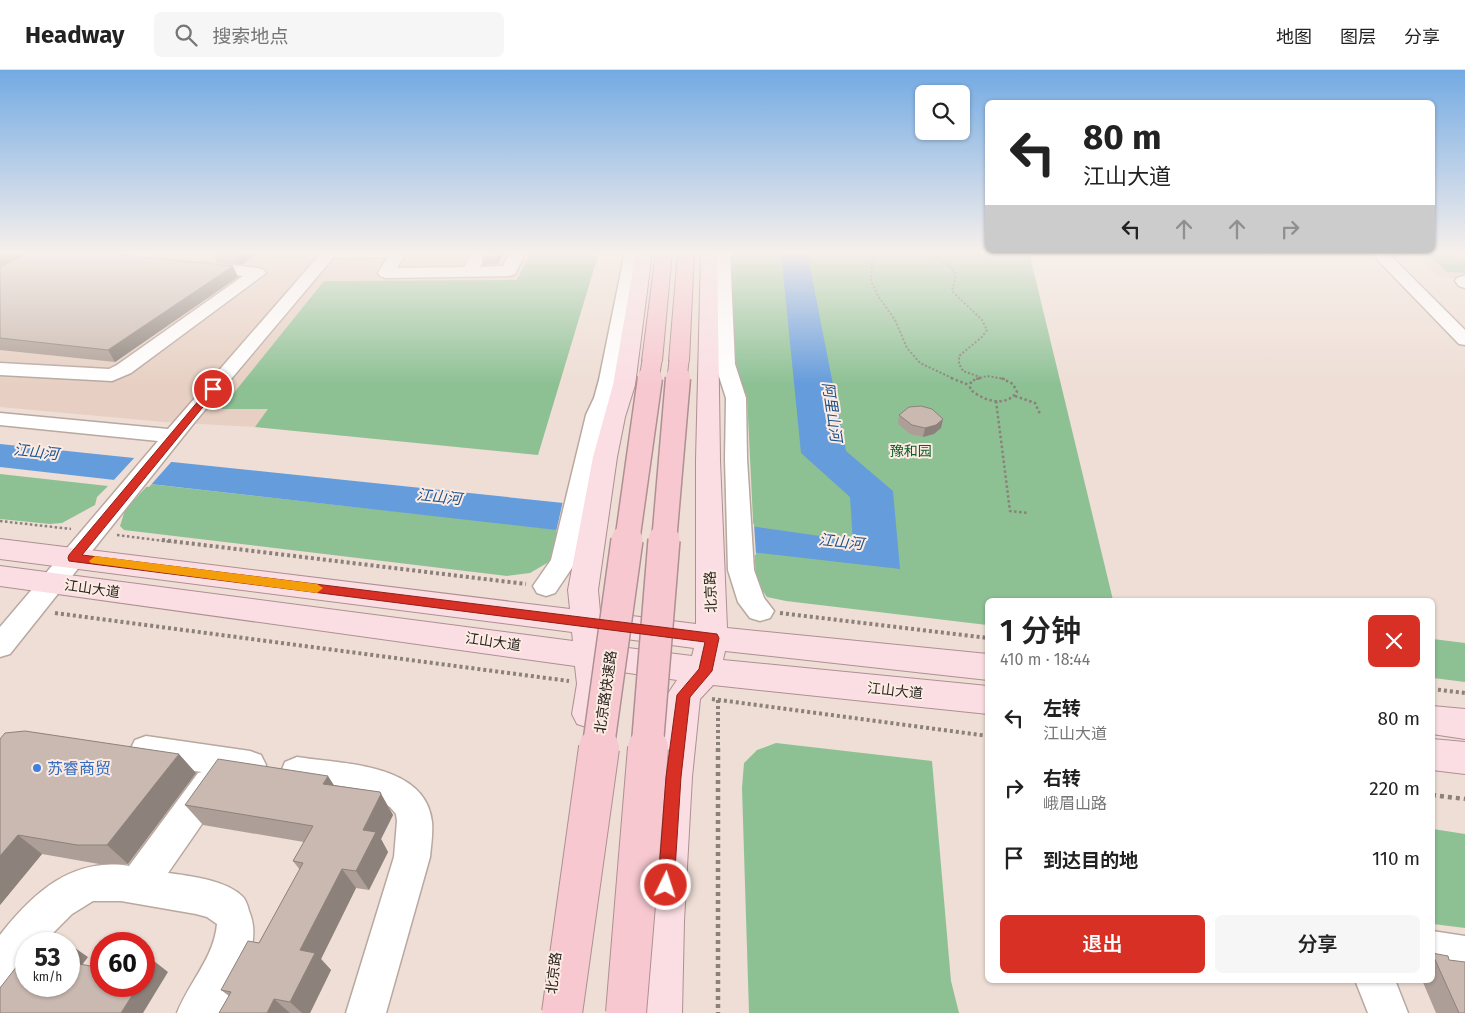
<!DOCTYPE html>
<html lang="zh">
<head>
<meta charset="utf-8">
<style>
  body { margin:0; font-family:"Fira Sans","Noto Sans SC",sans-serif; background:#f6f6f6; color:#222; height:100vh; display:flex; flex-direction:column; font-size:19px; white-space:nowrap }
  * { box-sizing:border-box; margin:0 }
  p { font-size:16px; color:#767676 }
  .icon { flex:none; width:28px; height:28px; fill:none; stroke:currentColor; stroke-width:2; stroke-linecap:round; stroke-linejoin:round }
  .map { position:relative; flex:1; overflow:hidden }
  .panel { position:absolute; left:985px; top:528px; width:450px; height:385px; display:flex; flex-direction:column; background:#fff; border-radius:8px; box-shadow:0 1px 4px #0004 }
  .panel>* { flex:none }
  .hud { position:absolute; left:985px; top:30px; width:450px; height:152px; border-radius:8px; box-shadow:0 1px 4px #0004; background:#fff; color:#222; overflow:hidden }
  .controls { position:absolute; left:915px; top:15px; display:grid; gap:10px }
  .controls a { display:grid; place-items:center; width:55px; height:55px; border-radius:8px; background:#fff; box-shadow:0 1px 4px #0004; font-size:25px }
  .speed { position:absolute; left:15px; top:862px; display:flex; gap:10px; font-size:25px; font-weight:700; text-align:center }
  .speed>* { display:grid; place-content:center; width:65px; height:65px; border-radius:50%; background:#fff; box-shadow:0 1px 4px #0004; line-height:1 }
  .speed small { font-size:12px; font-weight:400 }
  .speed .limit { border:8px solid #d22; background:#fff; color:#111 }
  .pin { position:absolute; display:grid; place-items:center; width:42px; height:42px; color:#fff; margin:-21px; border:2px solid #fff; border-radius:50%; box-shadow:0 1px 5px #0007 }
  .me { position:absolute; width:55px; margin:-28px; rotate:4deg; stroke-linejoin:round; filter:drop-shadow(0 0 4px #0008) }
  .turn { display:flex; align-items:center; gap:18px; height:105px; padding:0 15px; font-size:22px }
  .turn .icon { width:65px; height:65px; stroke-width:2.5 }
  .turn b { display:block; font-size:35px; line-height:42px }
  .lanes { display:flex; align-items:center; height:48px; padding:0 15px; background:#0003; justify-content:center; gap:25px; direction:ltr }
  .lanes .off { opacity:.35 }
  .round { display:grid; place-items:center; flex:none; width:52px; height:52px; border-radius:8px; background:#f6f6f6 }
  .summary { display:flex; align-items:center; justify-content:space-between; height:85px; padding:0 15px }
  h1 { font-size:30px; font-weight:600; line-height:38px }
  .primary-button { display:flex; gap:10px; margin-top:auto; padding:10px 15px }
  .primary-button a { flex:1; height:58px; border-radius:8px; background:#d93025; color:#fff; font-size:20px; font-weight:600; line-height:58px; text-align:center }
  .primary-button a+a { background:#f6f6f6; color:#222 }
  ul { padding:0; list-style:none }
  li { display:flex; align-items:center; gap:15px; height:70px; padding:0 15px }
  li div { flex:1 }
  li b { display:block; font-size:19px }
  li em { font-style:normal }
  header { display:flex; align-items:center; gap:30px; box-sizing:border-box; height:70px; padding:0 25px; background:#fff; border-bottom:1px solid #e0e0e0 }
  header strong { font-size:24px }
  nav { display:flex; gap:28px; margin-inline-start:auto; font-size:18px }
  .search { width:350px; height:45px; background:#f6f6f6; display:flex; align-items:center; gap:12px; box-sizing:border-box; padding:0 18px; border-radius:8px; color:#767676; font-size:19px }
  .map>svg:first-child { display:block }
  .built { fill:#e7d0c3 }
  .green { fill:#8dc194 }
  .water { fill:#659cdc }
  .pier { fill:#eeded5 }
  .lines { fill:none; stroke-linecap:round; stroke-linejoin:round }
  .minor-casing { stroke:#b8a8a0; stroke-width:3 }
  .major-casing { stroke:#af8f93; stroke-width:2 }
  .highway-casing { stroke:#af8f93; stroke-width:2 }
  .path-far3 { stroke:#8b817a; stroke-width:2; stroke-dasharray:2 2; stroke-linecap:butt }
  .path-far2 { stroke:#8b817a; stroke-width:2.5; stroke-dasharray:2.5 2.5; stroke-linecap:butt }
  .path-far1 { stroke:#8b817a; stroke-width:4; stroke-dasharray:3 3; stroke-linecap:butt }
  .path { stroke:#8b817a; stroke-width:4.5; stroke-dasharray:4 4; stroke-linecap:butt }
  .minor { fill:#fff; fill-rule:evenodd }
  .major { fill:#fadee3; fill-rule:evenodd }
  .highway { fill:#f7c8d0; fill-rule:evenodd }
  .highway-bridge-far3-casing { stroke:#af8f93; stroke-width:21; stroke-linecap:butt }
  .highway-bridge-far2-casing { stroke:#af8f93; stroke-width:27; stroke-linecap:butt }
  .highway-bridge-far1-casing { stroke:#af8f93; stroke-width:34; stroke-linecap:butt }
  .highway-bridge-casing { stroke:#af8f93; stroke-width:42; stroke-linecap:butt }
  .highway-bridge-far3 { stroke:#f7c8d0; stroke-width:19 }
  .highway-bridge-far2 { stroke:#f7c8d0; stroke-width:24 }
  .highway-bridge-far1 { stroke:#f7c8d0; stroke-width:31 }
  .highway-bridge { stroke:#f7c8d0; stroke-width:40 }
  .wall { fill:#ad9f97 }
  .shaded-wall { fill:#8d827b }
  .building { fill:#c9b9b0; stroke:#8d827b }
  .route { fill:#d93025; stroke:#8d1f18 }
  .slow { fill:#f59e0b }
  .shop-dot { fill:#3f7fe0; stroke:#fcebe2; stroke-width:2 }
  .labels { text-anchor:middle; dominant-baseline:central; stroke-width:4; stroke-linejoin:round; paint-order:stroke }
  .park-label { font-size:14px; fill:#0e5d26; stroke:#fcebe2 }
  .street-label { font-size:14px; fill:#2a2521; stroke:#fcebe2 }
  .water-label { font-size:15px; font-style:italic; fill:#19518c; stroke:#fcebe2 }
  .near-shop-label { font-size:16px; fill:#366cbe; stroke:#fcebe2; text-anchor:start }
</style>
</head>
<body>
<header>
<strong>Headway</strong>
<div class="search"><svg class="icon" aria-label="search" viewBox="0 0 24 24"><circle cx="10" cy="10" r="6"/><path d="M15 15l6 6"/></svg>搜索地点</div>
<nav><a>地图</a><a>图层</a><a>分享</a></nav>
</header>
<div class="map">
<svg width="1465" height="943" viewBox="0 0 1465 943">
  <rect width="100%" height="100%" fill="#eeded5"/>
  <!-- built -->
  <path class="built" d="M0,182H599L538,385L255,357L164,352L0,337Z
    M1413,182H1465V209L1439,207Z"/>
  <!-- green -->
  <path class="green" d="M531,182H599L538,385L255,357L268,339H221L324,211L517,210Z
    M731,182H1029L1113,530H988L987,555L786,531L767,527L756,512L747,326L733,299Z
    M1425,182H1453L1465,192V203L1447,202Z
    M0,404L108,416L97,427L95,435L62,453L50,454L0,449Z
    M149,414L563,460L554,489L530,503L507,506L124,460L120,456L125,440Z
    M1433,569L1465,573V612L1433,608Z
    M776,673L932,691L951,911L959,943H749L742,718L744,693L757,680Z
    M1433,759L1465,764V858L1433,854Z"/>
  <!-- water -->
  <path class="water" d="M781,182H807L846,381L893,421L900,499L0,397V374L650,442L820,466L853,473L850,427L801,383Z"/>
  <!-- pier -->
  <path class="pier" d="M136,386L173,390L149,417L112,412Z
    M563,431L651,440L754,454L756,485L556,462Z"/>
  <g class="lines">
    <!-- minor casing -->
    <g class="minor-casing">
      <path id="minor" d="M138,182H157L150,188L165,190L167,193L165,196L159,198L127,194L125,191Z
        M322,182H407L397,198L464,197L472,182H488L480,197L503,196L510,182H526L515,204L509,206L386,208L380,206L378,203L388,187L333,188L194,353L10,584L0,587V557L158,371L0,355V343L168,359Z
        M625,182H641L619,310L614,328L606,345L576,492L555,523L546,526L537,523L533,516L551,490L586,345L594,328L599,310Z
        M714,182H730L735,294L746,328L747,389L754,500L764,528L774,541L770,548L760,551L750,548L738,532L728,500L725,389L726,328L715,294Z
        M1370,182H1387L1465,260V275L1459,274Z
        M202,192L258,198L264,200L266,203L131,303L112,311L0,305V293L109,299L117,295L243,206L196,200L194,197L196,194Z
        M1463,206H1465V218L1459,216L1455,211L1457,208Z
        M146,666L250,681L261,685L266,695L261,705L250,709L223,705L227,714L222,725L168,803C190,806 227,810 243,827C246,830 248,837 249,841C264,875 237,914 220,943H177C189,912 214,888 217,854L207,847L196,844L121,831H93L72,844L42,874H26C26,897 23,907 0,917V865C33,823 72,787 129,796L198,703L202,702L146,694L135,690L130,680L135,670Z
        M297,687C342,694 426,693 432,752C433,764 431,776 430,787L386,943H346L394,787L397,751L396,744L390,737L377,730L297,717L285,712L281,702L285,692Z
        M1432,861L1465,866V904L1432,899Z
        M1355,910H1395L1408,943H1368Z"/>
    </g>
    <!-- major casing -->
    <g class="major-casing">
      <path id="major" d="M636,182H652L635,315L625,347L617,387L598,520L600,542L696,554V390L701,182H717L720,390L727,558L988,584V610L725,581L723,590L988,616V644L713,615L700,629L692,707L684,851L682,943H638L642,851L656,707L667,625L677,610L608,600C610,618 609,638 601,654L589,658L577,654L572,644L577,614L575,596L0,516V496L573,571L572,562L0,489V469L570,539L568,520L593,387L613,315ZM603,566L694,578L692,586L604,575Z
        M1432,636L1465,639V669L1432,664Z
        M1432,669L1465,672V704L1432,700Z"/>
    </g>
    <!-- highway casing -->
    <g class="highway-casing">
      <path id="highway" d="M656,182H672L662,291L659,295L652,297L645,295L642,291Z
        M678,182H694L689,291L686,295L679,297L672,295L669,291Z"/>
    </g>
    <!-- path-far3 -->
    <path class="path-far3" d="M877,182L872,193L871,211L878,226L895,250L907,278L920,293L954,309
      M917,182C934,186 947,190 956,205L952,221L982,250L987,260L982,267L959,286V294L963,301L980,307
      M1455,182L1465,191
      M976,309L987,306L1005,309"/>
    <!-- path-far2 -->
    <path class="path-far2" d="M951,308L969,315
      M980,308L971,311L970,319C983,331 1005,338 1017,322L1013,314L1001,308
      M1015,326L1035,333L1040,344
      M996,331L1010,441L1029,443
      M0,451L71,459
      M117,465L172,472"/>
    <!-- path-far1 -->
    <path class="path-far1" d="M162,470L526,514
      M55,543L569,611
      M780,543L988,568
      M1432,619L1465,623
      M712,629L988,666
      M718,630V679"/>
    <!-- path -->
    <path class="path" d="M718,678V943
      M1432,725L1465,729"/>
    <!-- minor -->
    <use href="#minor" class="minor"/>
    <!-- major -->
    <use href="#major" class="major"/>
    <!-- highway -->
    <use href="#highway" class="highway"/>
    <!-- highway-bridge-far3 casing -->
    <g class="highway-bridge-far3-casing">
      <path id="highway-bridge-far3" d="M649,309L652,291
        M677,309L679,291"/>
    </g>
    <!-- highway-bridge-far2 casing -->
    <g class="highway-bridge-far2-casing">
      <path id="highway-bridge-far2" d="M627,472L650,308
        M664,472L678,308"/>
    </g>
    <!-- highway-bridge-far1 casing -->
    <g class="highway-bridge-far1-casing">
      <path id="highway-bridge-far1" d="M598,679L627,470
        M647,679L664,470"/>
    </g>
    <!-- highway-bridge casing -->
    <g class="highway-bridge-casing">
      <path id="highway-bridge" d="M562,943L599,678
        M626,943L648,678"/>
    </g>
    <!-- highway-bridge-far3 -->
    <use href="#highway-bridge-far3" class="highway-bridge-far3"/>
    <!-- highway-bridge-far2 -->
    <use href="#highway-bridge-far2" class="highway-bridge-far2"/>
    <!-- highway-bridge-far1 -->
    <use href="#highway-bridge-far1" class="highway-bridge-far1"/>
    <!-- highway-bridge -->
    <use href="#highway-bridge" class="highway-bridge"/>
  </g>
  <!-- wall -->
  <path class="wall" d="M0,182L22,186L31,182H121L119,183L121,185L238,207L115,292L0,280Z
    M212,182H260L241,195L217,192Z
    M484,182H504L498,194L483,195L482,187Z
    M1458,182H1465V188Z
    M899,345L943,349L941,358L934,364L923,367L910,364L898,354Z
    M0,669L196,703L128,794H99L42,784L0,835Z
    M334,715L380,722L393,745L381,769L388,782L369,820L356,818L321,889L331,900L310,943H219L229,926L221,920L259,873L300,800L293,791L304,772L203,755L185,735Z
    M1432,883L1465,943H1436L1422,910H1432Z"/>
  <!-- shaded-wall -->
  <path class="shaded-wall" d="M2,182H20L22,186L0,198V183Z
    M238,182H260L241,195L236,183Z
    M499,182H504L498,194L497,187Z
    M233,196L238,207L115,292L108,280Z
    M943,349L941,358L934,364L923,367L925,358Z
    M179,684L196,703L128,794L107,775Z
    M328,706L341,726L323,714Z
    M381,724L393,745L381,769L388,782L369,820L356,801L363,760Z
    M18,765L42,784L0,835V786Z
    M342,799L356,818L321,889L331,900L310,943H302L290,932L300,880Z
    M72,876L88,887L77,902L69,896V880Z
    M154,891L168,902L143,943H121L138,916H144V907Z
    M274,929L290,943H267Z"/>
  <!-- building -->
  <path class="building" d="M31,182H118L121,185L233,196L108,280L0,268V197Z
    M222,182H238L236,183Z
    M484,182H499L497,187H482Z
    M921,336L932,339L943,349L936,355L925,358L912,355L899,345L909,337Z
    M25,661L179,684L107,775H77L18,765L0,786V669L5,663Z
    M218,689L328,706L323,714L380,722L381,724L363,760L376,762L356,801L342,799L300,880L315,883L290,932L274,929L267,943H219L231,922L221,920L248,871L259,873L303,793L293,791L313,756L185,735Z
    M1432,883L1448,886L1449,890L1465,892V943H1459Z
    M24,887L26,888V916H69V892L101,898V916H138L121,943H0V918Z
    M144,890L154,891L144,907Z"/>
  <!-- sky -->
  <linearGradient id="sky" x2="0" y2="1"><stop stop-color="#73aae3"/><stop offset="0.58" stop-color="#f7f0ec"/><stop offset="1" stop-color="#f7f0ec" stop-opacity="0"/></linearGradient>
  <rect width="1465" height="314" fill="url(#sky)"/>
  <!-- route -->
  <path class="route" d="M213,316L218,319L216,321L82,485L717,564L719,568L712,601L690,627L681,707L674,815L672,821L666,824L660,821L658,815L666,707L677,625L699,599L705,572L69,491L68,488L69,485L210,317Z"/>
  <!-- slow -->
  <path class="slow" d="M95,486L317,514L323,518L317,523L91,493L89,491Z"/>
  <!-- markers -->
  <circle class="shop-dot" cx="37" cy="698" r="5"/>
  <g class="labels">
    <!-- park labels -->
    <g class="park-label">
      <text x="911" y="381">豫和园</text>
    </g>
    <!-- street labels -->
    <g class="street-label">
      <text transform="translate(92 519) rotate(8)">江山大道</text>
      <text transform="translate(711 522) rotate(-92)">北京路</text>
      <text transform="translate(493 572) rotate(8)">江山大道</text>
      <text transform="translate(895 621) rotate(6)">江山大道</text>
      <text transform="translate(606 622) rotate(-82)">北京路快速路</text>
      <text transform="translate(554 903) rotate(-83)">北京路</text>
    </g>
    <!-- water labels -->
    <g class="water-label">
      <text transform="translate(832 342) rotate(82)">阿里山河</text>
      <text transform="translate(36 382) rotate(6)">江山河</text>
      <text transform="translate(439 427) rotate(6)">江山河</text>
      <text transform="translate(841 472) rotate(6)">江山河</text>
    </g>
    <!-- near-shop labels -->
    <g class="near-shop-label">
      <text x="47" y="698">苏睿商贸</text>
    </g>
  </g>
</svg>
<div class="controls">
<a><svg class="icon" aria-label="search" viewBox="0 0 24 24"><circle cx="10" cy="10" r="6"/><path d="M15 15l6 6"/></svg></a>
</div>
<div class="speed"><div>53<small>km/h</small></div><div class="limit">60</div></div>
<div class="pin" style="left:213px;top:319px;background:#d93025"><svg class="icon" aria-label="arrive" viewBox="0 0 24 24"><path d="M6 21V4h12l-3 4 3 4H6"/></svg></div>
<svg class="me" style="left:666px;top:815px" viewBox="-20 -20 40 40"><circle r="17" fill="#d93025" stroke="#fff" stroke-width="3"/><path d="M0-11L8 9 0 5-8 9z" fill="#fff"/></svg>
<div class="hud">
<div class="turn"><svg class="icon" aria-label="left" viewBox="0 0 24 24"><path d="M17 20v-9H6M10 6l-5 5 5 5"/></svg><div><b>80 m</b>江山大道</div></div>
<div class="lanes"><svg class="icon" aria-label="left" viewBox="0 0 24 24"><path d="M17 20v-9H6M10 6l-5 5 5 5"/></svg><svg class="icon off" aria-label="ahead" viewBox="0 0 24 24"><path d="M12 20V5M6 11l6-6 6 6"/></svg><svg class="icon off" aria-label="ahead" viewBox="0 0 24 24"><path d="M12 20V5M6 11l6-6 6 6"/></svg><svg class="icon off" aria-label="right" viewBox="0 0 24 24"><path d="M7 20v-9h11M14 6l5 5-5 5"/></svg></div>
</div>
<section class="panel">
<div class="summary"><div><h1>1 分钟</h1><p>410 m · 18:44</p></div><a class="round" style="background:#d93025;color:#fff"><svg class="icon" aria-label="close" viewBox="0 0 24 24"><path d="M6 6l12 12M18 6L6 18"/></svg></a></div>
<ul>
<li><svg class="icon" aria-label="left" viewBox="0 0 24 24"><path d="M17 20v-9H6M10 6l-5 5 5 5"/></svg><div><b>左转</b><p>江山大道</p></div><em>80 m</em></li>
<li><svg class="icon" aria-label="right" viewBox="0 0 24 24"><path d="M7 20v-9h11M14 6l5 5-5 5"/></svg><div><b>右转</b><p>峨眉山路</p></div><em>220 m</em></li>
<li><svg class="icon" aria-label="arrive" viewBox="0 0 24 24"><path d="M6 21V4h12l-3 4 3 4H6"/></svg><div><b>到达目的地</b></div><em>110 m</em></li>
</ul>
<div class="primary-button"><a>退出</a><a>分享</a></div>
</section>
</div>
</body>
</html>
